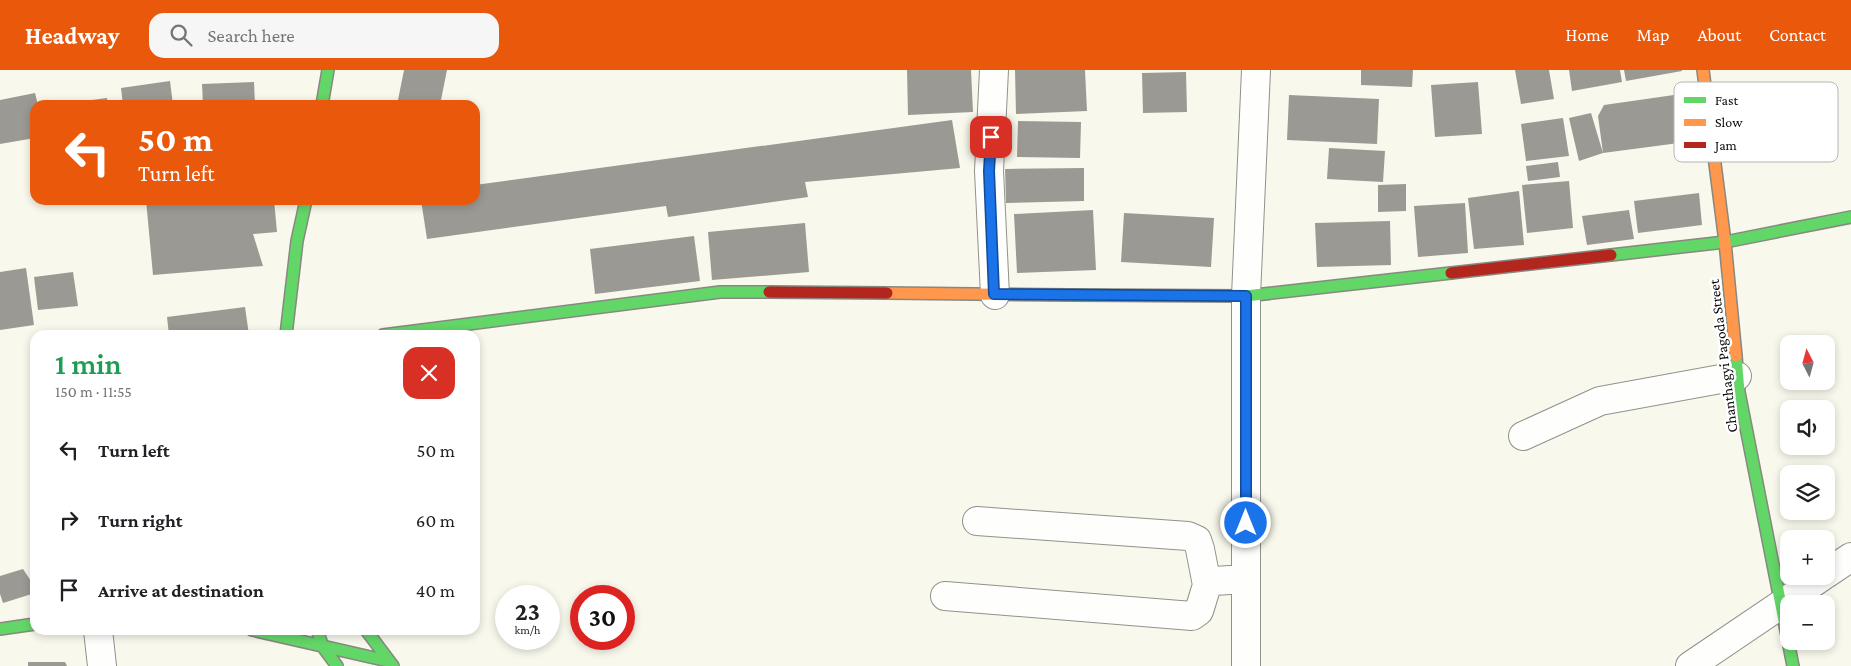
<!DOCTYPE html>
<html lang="en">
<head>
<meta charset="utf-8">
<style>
  body { margin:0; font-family:"Crimson Pro",serif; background:#f6f6f6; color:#202124; height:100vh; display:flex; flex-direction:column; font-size:19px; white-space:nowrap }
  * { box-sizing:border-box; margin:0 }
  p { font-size:16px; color:#757577 }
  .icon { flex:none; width:28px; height:28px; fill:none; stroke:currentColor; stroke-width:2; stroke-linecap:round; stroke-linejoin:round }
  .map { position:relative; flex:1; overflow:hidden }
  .sheet { position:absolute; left:30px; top:260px; width:450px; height:305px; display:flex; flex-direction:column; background:#fff; border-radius:15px; box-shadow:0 2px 8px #0003 }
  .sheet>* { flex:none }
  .banner { position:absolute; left:30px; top:30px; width:450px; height:105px; border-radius:15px; box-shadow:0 2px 8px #0003; background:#ea580c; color:#fff; overflow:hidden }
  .needle { width:32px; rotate:354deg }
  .tools { position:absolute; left:1780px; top:265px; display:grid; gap:10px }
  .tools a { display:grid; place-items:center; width:55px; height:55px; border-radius:10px; background:#fff; box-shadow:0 2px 8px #0003; font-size:25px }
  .speed { position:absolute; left:495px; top:515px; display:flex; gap:10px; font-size:25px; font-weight:700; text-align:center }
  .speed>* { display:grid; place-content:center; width:65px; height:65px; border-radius:50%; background:#fff; box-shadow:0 2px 8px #0003; line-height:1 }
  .speed small { font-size:12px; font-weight:400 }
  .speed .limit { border:8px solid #d22; background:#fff; color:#111 }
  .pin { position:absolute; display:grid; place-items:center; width:42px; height:42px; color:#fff; margin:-21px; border-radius:10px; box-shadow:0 2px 8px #0006 }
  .me { position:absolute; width:55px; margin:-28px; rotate:0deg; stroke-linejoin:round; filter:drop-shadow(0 0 4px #0008) }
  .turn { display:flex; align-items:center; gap:18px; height:105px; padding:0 25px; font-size:22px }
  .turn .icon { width:65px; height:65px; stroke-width:2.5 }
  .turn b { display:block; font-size:35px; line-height:42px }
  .round { display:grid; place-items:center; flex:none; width:52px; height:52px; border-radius:15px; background:#f6f6f6 }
  .head { display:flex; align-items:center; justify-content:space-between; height:85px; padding:0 25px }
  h1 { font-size:30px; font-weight:600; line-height:38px; color:#1e9e55 }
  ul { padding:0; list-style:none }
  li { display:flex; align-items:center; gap:15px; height:70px; padding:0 25px }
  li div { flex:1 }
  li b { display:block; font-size:19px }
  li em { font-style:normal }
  header { display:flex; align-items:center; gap:30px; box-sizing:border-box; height:70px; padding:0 25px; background:#ea580c; color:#fff }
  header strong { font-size:24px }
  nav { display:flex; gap:28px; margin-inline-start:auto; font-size:18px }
  .search { width:350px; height:45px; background:#f6f6f6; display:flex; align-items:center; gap:12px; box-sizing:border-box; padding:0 18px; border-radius:15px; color:#757577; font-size:19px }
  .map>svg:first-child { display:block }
  .building { fill:#9b9993 }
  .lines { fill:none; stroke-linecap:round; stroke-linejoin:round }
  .street-casing { stroke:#92918c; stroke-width:30 }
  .fast-casing { stroke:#888882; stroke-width:14 }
  .slow-casing { stroke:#888882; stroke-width:14 }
  .jam-casing { stroke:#888882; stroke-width:14 }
  .street { stroke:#fefefc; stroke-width:28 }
  .fast { stroke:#63d668; stroke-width:11 }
  .slow { stroke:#ff974d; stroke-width:11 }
  .jam { stroke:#b3261e; stroke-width:11 }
  .route-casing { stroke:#114b97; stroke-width:12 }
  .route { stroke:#1a73e8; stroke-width:9 }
  .labels { text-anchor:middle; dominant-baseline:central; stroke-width:5; stroke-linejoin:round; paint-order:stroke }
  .street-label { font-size:15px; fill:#0a0a0a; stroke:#fff }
  .key { fill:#fff; stroke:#b6b6b6; stroke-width:1 }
  .key-label { font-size:14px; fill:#0a0a0a }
</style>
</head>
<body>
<header>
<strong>Headway</strong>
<div class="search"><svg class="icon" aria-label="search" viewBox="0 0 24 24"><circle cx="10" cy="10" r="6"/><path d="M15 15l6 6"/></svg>Search here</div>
<nav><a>Home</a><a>Map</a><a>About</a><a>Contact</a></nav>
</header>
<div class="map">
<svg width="1851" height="596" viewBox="0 0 1851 596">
  <rect width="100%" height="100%" fill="#f9f8ec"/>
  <!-- building -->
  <path class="building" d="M404,0H447L440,35H397Z
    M907,0H971L973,42L908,45Z
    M1015,0H1085L1087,41L1016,44Z
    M1361,0H1413L1412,17L1361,15Z
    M1515,0H1549L1554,29L1521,34Z
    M1569,0H1620L1622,12L1572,21Z
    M1624,0H1682V1L1626,11Z
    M1186,2L1187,42L1143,43L1142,3Z
    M170,11L173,35H123L121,18Z
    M254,12L255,35H203L202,14Z
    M1478,12L1482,64L1435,67L1431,15Z
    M35,23L38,35H35V68L0,74V30Z
    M1688,23L1694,71L1603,83L1598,46L1604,35Z
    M1289,25L1379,29L1377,74L1287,70Z
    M107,28L108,35H62V34Z
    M1591,43L1603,83L1579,91L1569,48Z
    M1563,48L1569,86L1526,91L1521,54Z
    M952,50L960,98L805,112L808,127L668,147L666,136L427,169L421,130H475V115Z
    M1018,51L1081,52L1080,88L1017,87Z
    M1329,78L1385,81L1383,112L1327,109Z
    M1558,92L1560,107L1528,111L1526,96Z
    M1084,98V131L1006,133L1005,99Z
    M1569,111L1573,158L1527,163L1522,115Z
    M1406,114V141L1378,142V115Z
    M1519,121L1524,175L1474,179L1468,128Z
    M1699,123L1702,155L1638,163L1634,131Z
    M146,130H274L277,162L253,164L263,196L153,205Z
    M1465,133L1468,183L1418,187L1414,136Z
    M1093,140L1096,200L1017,203L1014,144Z
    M1629,140L1634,169L1587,175L1582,146Z
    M1124,143L1214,148L1211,197L1121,192Z
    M1390,151L1391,195L1317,197L1315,153Z
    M805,153L809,202L712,210L708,162Z
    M694,166L700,211L595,224L590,179Z
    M26,198L34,255L0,260V202Z
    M73,202L78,236L38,240L34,207Z
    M245,237L249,265H169L167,247Z
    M23,499L35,517V523L3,533L0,524V506Z
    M28,592H65L67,596H28Z"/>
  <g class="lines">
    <!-- street casing -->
    <g class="street-casing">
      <path id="street" d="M994,0L989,101L995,225
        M1523,366L1600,331L1737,306
        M977,451L1188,466L1197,470L1200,479L1207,515
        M1826,504L1851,487
        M945,526L1192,546L1199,541L1207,515L1214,511L1246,509
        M98,560L102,596
        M1246,596V226L1256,0
        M1690,596L1823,506"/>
    </g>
    <!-- fast casing -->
    <g class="fast-casing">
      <path id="fast" d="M322,35L328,0
        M1611,185L1725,172L1851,147
        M1070,225L1246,226L1451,203
        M286,265L297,171L306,130
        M383,265L720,222H769
        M1736,286L1739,322L1793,596
        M0,559L35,554
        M252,560L388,591
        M317,560L323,577L337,596
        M366,560L393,596"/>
    </g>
    <!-- slow casing -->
    <g class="slow-casing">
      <path id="slow" d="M1703,0L1725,172L1736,286
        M887,223L1070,225"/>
    </g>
    <!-- jam casing -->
    <g class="jam-casing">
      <path id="jam" d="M1451,203L1611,185
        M769,222L887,223"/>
    </g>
    <!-- street -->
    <use href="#street" class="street"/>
    <!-- fast -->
    <use href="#fast" class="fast"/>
    <!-- slow -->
    <use href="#slow" class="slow"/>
    <!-- jam -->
    <use href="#jam" class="jam"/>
  </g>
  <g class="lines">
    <!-- route casing -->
    <g class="route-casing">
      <path id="route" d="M991,67L989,101L994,224L1246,226V453"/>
    </g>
    <!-- route -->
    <use href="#route" class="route"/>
  </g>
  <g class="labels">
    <!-- street labels -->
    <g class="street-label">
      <text transform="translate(1723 286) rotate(-97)">Chanthagyi Pagoda Street</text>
    </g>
  </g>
  <!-- legend -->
  <rect x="1674" y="12" width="164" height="80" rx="8" class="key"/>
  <rect x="1684" y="27" width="22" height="6" fill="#63d668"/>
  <rect x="1684" y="49" width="22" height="7" fill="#ff974d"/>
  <rect x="1684" y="72" width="22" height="6" fill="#b3261e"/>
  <g class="key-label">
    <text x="1715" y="35">Fast</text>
    <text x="1715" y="57">Slow</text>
    <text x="1715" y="80">Jam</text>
  </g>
</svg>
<div class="tools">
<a><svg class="needle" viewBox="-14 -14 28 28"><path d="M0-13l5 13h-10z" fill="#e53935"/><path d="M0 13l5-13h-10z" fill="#757577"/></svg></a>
<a><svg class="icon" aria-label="sound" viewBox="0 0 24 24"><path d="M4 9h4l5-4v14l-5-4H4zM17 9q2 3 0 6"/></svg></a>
<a><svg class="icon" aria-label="layers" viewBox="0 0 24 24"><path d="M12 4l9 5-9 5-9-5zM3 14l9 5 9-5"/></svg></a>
<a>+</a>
<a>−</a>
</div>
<div class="speed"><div>23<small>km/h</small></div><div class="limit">30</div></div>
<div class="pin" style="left:991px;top:67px;background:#d93025"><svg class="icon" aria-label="arrive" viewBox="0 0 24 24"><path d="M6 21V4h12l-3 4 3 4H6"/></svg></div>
<svg class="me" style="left:1246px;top:453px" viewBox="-20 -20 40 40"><circle r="17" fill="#1a73e8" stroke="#fff" stroke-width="3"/><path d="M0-11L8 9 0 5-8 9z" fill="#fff"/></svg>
<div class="banner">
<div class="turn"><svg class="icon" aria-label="left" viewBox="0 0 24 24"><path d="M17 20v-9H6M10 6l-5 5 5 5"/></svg><div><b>50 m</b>Turn left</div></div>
</div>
<section class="sheet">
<div class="head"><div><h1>1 min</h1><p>150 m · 11:55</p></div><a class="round" style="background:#d93025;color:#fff"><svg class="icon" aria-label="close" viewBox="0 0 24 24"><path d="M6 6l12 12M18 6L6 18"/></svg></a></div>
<ul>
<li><svg class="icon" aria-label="left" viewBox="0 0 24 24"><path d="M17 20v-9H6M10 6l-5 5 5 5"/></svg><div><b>Turn left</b></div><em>50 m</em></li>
<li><svg class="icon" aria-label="right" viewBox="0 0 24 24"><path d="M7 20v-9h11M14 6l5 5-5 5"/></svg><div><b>Turn right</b></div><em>60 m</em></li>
<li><svg class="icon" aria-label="arrive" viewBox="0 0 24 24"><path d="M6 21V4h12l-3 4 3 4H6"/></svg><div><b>Arrive at destination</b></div><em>40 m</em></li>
</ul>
</section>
</div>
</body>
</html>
